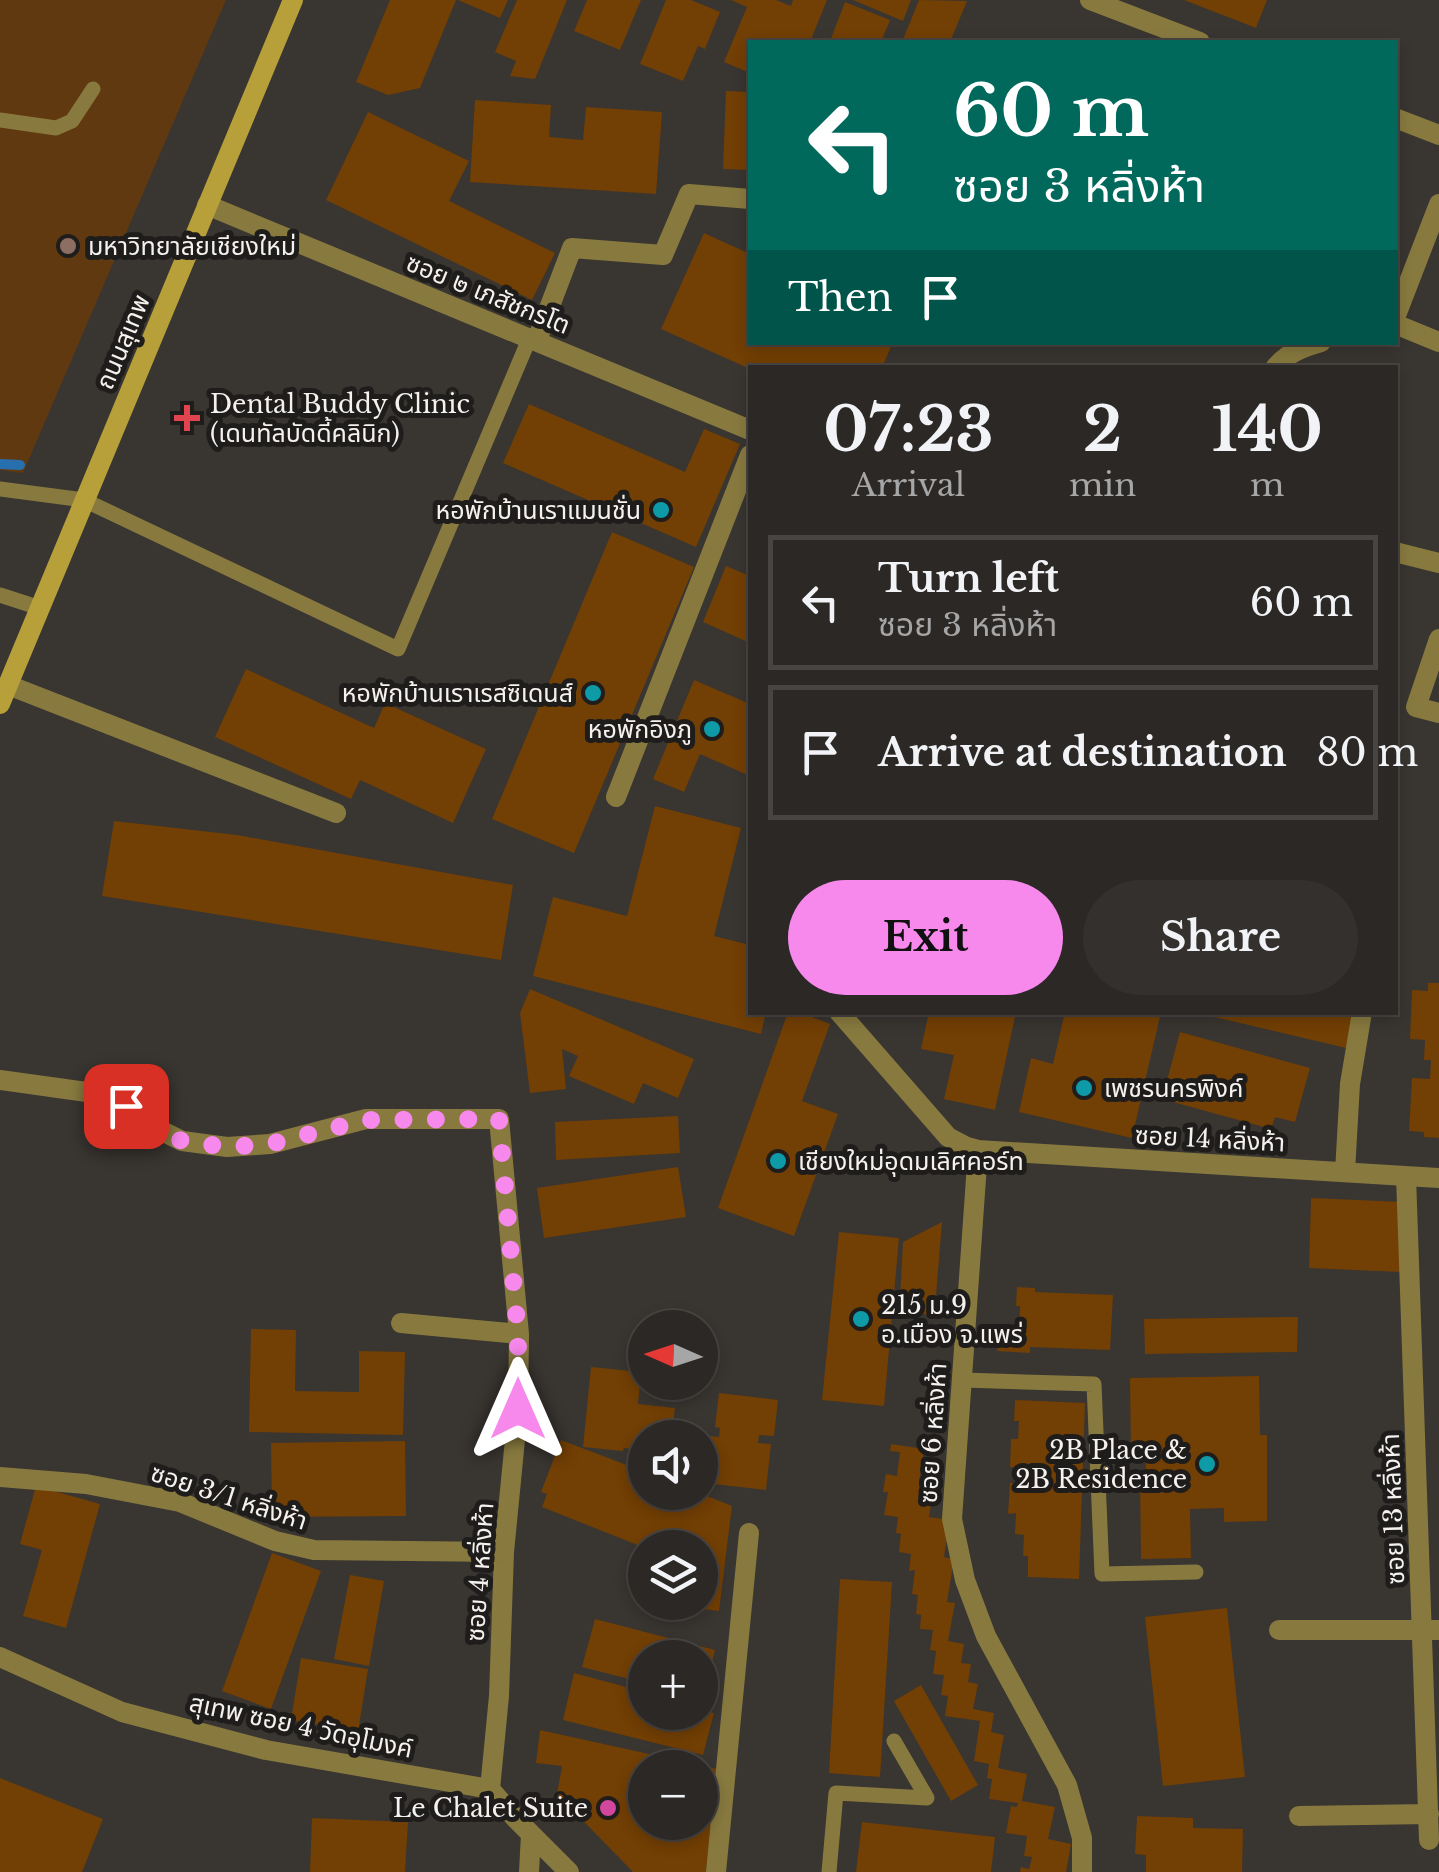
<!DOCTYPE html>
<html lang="en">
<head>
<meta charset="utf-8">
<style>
  body { margin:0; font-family:"Libre Baskerville","Noto Sans Thai",serif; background:#33302d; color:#f1f3f6; height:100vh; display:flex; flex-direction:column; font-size:38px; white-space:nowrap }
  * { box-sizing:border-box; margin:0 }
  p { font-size:32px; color:#a6a6a7 }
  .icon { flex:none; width:55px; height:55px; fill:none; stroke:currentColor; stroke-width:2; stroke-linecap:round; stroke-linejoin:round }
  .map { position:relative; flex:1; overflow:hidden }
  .drawer { position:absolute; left:748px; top:365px; width:650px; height:650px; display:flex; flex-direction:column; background:#2b2825; border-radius:0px; box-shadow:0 5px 15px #0003,0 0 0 2px #474442 }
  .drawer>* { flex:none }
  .guide { position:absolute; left:748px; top:40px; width:650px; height:305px; border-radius:0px; box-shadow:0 5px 15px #0003,0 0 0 2px #474442; background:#00695c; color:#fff; overflow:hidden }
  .needle { width:65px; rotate:273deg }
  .fabs { position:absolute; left:628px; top:1310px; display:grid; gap:20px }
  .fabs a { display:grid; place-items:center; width:90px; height:90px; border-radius:50%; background:#2b2825; box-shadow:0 5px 15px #0003,0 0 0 2px #474442; font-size:50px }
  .pin { position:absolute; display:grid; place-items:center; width:85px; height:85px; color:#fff; margin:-42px; border-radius:20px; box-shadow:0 5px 15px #0006 }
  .me { position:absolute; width:110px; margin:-55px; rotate:0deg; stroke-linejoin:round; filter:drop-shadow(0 0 8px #0008) }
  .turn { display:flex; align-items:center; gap:35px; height:210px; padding:0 40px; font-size:45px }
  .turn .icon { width:130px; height:130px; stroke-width:2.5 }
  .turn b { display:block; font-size:70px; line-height:85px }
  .then { display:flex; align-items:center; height:95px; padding:0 40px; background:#0003; gap:20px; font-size:38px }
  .eta { display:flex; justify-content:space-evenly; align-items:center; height:170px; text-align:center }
  .eta b { font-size:60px; font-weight:700; line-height:70px }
  .action { display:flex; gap:20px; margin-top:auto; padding:20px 40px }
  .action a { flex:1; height:115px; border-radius:60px; background:#f788ec; color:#111; font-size:40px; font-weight:700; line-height:115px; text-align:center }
  .action a+a { background:#33302d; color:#f1f3f6 }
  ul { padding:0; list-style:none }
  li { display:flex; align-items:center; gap:30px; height:135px; margin:0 20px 15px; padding:0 20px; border:5px solid #474442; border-radius:0px }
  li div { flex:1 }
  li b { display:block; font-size:38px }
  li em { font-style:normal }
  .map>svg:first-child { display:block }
  .green { fill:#603911 }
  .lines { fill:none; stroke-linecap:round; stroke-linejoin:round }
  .stream { stroke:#2870ad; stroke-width:10 }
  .building { fill:#723f04; fill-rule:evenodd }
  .lane { stroke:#887a3f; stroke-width:15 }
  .street { stroke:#887a3f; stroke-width:20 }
  .secondary { stroke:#b79f3a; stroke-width:20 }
  .route { stroke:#f788ec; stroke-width:18; stroke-dasharray:0 32.4 }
  .education-dot { fill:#8d6e63; stroke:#1f1d1b; stroke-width:4 }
  .health-dot { fill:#e0444e; stroke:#1f1d1b; stroke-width:4 }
  .culture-dot { fill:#0f9aa8; stroke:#1f1d1b; stroke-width:4 }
  .hotel-dot { fill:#d1479c; stroke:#1f1d1b; stroke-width:4 }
  .labels { text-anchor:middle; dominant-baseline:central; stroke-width:10; stroke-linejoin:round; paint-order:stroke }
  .poi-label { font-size:25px; fill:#f4f1ef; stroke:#1f1d1b; text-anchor:start }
  .street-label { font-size:25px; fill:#f4f1ef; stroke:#1f1d1b }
</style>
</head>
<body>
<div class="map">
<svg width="1439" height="1872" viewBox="0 0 1439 1872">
  <rect width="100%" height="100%" fill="#393531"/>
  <!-- green -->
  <path class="green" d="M0,0H226L23,473L0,470Z"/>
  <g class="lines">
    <!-- stream -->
    <path class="stream" d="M0,464L20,465"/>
  </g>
  <!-- building -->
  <path class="building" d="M390,0H456L420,88L388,95L356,82Z
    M458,0H508L500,18Z
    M517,0H567L535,79L510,76L516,61L495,52Z
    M587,0H641L620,50L574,31Z
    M666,0H691L720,12L705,49L698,46L683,81L640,64Z
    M731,0H776L791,6L793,0H827L810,42H750V73L724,62L747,7Z
    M853,0H911L903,21Z
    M919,0L967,1L950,42H902Z
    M1184,0H1267L1256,28Z
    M845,2L890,20L881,42L830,41Z
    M726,91L750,92V170L723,169Z
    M475,100L551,105L549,137L583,140L586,107L662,112L656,194L470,182Z
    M368,112L469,161L449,201L555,253L532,300L326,200Z
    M704,233L750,254V342H893L882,368L750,369L661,329Z
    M529,404L685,472L704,429L740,444L696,547L503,463Z
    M612,532L694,567L574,853L492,819Z
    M726,566L750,576V643L703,622Z
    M246,669L374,728L385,703L486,749L453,823L360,780L351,799L215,737Z
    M694,680L750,704V776L700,754L684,792L653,779Z
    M655,806L741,828L714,936L750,945V1012H766L761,1034L533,976L553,897L627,916Z
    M114,821L237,835L513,885L501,960L102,896Z
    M1428,983H1439V1138L1424,1137V1132L1409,1131L1412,1078L1430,1079L1431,1060H1424L1425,1040L1410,1039L1412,990L1428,991Z
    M530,989L694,1059L678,1098L643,1083L634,1104L569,1076L578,1056L562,1049L566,1089L530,1093L520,1013Z
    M788,1012H799L830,1024L802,1101L838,1114L794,1236L718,1208Z
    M929,1012H1016L995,1110L944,1099L954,1055L921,1049Z
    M1065,1012H1161L1132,1138L1019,1112L1031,1058L1053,1064Z
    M1193,1012H1354L1346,1048Z
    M1180,1032L1310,1068L1295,1122L1275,1117L1271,1129L1162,1099Z
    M678,1116L680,1153L556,1160L555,1122Z
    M678,1167L686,1217L544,1238L537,1188Z
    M1311,1198L1404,1202L1401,1272L1309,1268Z
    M942,1222L934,1320L900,1299L903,1242Z
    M839,1232L899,1238L884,1406L822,1400Z
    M1017,1287L1035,1288V1292L1113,1295L1110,1350L1030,1347V1353L997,1351L999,1326L1019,1327L1020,1306H1016Z
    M1298,1317L1297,1352L1145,1354L1144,1319Z
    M251,1329L296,1330L295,1391L359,1392V1351L405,1352L403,1435L249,1432Z
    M591,1367L641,1372L638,1404L675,1408L672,1432L699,1435V1438H645V1450L624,1448L623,1451L583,1447Z
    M1259,1376L1260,1435H1267V1521L1224,1522V1508L1190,1509L1191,1558L1141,1559L1140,1473H1146V1454H1131L1130,1378Z
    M719,1393L778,1400L774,1436L759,1435L758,1443L771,1444L766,1490L713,1484L714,1472L700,1471V1435L719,1437L720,1428L715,1427Z
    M1015,1400L1085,1403L1079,1579L1028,1577V1556H1023L1024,1535L1015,1534L1016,1513L1008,1514L1010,1483H1017V1468L1010,1467L1011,1439H1018L1019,1421H1014Z
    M561,1440L645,1472V1492H697L732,1506L719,1611L668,1605V1602H700V1548H679L681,1535L668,1530L661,1548H645L542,1507L547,1494L541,1492Z
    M405,1441L406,1516L272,1517L271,1443Z
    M891,1444L924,1449L919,1483L934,1485L929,1517L950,1520L944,1557L954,1559L947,1602L955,1603L948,1641L964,1644L961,1663L971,1664L968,1682L978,1684L973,1709L994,1713L991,1732L1004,1735L998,1768L1027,1774L1022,1801L1055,1807L1048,1839L1071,1844L1066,1872H1020L1021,1867L1029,1869L1032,1857L1024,1856L1027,1836L1006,1833L1011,1806L1017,1807L1018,1803L989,1799L992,1779L987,1778L989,1764L974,1761L980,1721L945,1716L948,1696L941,1695L944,1675L933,1674L936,1651L930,1650L933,1630L920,1629L921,1615L916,1614L918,1595L912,1594L915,1570L909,1571L911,1554L899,1552L901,1534L896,1533L898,1517L884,1515L888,1492H883L886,1474L897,1476L900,1452L890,1451Z
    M36,1486L100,1504L66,1628L23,1616L42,1550L20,1544Z
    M272,1553L321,1571L271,1709L222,1691Z
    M350,1575L384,1581L369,1666L334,1659Z
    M840,1579L892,1582L880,1777L829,1773Z
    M1227,1608L1245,1777L1163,1786L1145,1617Z
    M595,1619L715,1650L701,1706L700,1658H645V1683L582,1667Z
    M301,1658L368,1669L358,1732L291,1720Z
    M574,1673L645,1692V1712H700V1710L714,1713L703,1755L563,1720Z
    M921,1685L978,1785L951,1801L894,1701Z
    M540,1730L717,1769L706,1872H633L557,1794L562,1766L536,1763ZM645,1768H700V1822H645Z
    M0,1778L103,1819L82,1872H0Z
    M1137,1816L1193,1818V1828L1243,1829L1242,1872H1146V1855L1135,1854Z
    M312,1818L408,1822L405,1872H310Z
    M862,1822L995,1837L991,1872H856Z"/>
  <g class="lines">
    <!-- lane -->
    <path class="lane" d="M0,120L56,128L72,121L93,89
      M0,489L84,500L398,649L530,337
      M0,595L40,608
      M962,1380L1094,1384L1102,1574L1196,1572
      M829,1872L836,1793L927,1798L894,1741"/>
    <!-- street -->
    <path class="street" d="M1090,0L1200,42
      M1395,118L1439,135
      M207,205L750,430
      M1395,318L1439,204
      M1395,324L1439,342
      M537,340L572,248L663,255L689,194L750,199
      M1275,368C1287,353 1303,347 1321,342
      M1395,552L1439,563
      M1439,639L1416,707L1439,713
      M8,685L336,813
      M616,797L750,455
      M839,1012L948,1137L967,1147L978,1150L1439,1178
      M0,1080L108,1095L126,1106L142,1121L182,1141L227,1147L270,1144L366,1119H499L519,1334L518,1409L504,1552L499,1696L490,1789
      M978,1150L952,1519L965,1580L986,1636L1067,1785L1082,1838V1872
      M1345,1172L1350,1084L1362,1012
      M1406,1176L1429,1840
      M401,1323L519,1334
      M0,1477L86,1484L180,1502L275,1541L314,1550L504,1552
      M1279,1630H1439
      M0,1657L122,1712L266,1750L490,1789L516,1819L569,1872
      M1299,1816L1429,1814
      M529,1872L531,1834
      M716,1872L749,1533"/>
    <!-- secondary -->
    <path class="secondary" d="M0,704L293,0"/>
  </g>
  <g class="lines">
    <!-- route -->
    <path class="route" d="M126,1106L142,1121L182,1141L227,1147L270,1144L366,1120L499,1119L518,1334V1409"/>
  </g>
  <!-- markers -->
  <circle class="education-dot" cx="68" cy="246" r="10"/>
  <path class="health-dot" d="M182 403h10v10h10v10h-10v10h-10v-10h-10v-10h10z"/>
  <g class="culture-dot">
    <circle cx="661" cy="510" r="10"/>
    <circle cx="593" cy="693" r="10"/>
    <circle cx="712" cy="729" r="10"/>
    <circle cx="1084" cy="1088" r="10"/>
    <circle cx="778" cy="1161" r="10"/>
    <circle cx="861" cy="1319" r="10"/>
    <circle cx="1207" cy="1464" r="10"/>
  </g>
  <circle class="hotel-dot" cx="608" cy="1808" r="10"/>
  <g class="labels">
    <!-- poi labels -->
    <g class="poi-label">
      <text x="88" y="246">มหาวิทยาลัยเชียงใหม่</text>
      <text x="210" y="404">Dental Buddy Clinic<tspan x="210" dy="29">(เดนทัลบัดดี้คลินิก)</tspan></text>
      <text x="641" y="510" text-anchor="end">หอพักบ้านเราแมนชั่น</text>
      <text x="573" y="693" text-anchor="end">หอพักบ้านเราเรสซิเดนส์</text>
      <text x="692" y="729" text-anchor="end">หอพักอิงภู</text>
      <text x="1104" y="1088">เพชรนครพิงค์</text>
      <text x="798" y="1161">เชียงใหม่อุดมเลิศคอร์ท</text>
      <text x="881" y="1305">215 ม.9<tspan x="881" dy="29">อ.เมือง จ.แพร่</tspan></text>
      <text x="1187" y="1450" text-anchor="end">2B Place &amp;<tspan x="1187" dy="29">2B Residence</tspan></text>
      <text x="588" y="1808" text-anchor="end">Le Chalet Suite</text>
    </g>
    <!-- street labels -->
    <g class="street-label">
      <text transform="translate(488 294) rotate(22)">ซอย ๒ เภสัชกรโต</text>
      <text transform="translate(123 342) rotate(-67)">ถนนสุเทพ</text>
      <text transform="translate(1210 1139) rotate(3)">ซอย 14 หลิ่งห้า</text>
      <text transform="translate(933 1433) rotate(-86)">ซอย 6 หลิ่งห้า</text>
      <text transform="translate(229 1497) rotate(18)">ซอย 3/1 หลิ่งห้า</text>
      <text transform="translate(1393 1509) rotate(-92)">ซอย 13 หลิ่งห้า</text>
      <text transform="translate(480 1572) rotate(-86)">ซอย 4 หลิ่งห้า</text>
      <text transform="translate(301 1726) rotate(12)">สุเทพ ซอย 4 วัดอุโมงค์</text>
    </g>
  </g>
</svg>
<div class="fabs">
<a><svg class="needle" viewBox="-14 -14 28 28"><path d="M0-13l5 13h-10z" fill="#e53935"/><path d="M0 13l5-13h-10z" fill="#a6a6a7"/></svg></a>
<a><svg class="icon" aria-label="sound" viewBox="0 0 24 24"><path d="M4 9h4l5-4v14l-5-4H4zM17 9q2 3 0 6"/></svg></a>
<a><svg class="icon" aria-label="layers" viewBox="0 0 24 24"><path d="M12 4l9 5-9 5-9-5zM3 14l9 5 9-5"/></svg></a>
<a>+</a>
<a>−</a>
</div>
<div class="pin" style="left:126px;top:1106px;background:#d93025"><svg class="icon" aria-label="arrive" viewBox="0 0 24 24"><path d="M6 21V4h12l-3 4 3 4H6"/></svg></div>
<svg class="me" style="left:518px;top:1409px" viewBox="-20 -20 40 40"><path d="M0-17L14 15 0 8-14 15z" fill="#f788ec" stroke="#fff" stroke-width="4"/></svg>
<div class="guide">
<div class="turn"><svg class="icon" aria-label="left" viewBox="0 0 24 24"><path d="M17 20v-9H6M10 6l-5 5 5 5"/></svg><div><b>60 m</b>ซอย 3 หลิ่งห้า</div></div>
<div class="then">Then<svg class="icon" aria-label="arrive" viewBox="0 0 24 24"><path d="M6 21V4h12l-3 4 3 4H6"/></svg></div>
</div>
<section class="drawer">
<div class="eta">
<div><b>07:23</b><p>Arrival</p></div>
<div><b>2</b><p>min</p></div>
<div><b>140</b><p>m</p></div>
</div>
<ul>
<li><svg class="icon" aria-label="left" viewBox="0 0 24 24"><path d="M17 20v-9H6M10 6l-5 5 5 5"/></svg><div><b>Turn left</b><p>ซอย 3 หลิ่งห้า</p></div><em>60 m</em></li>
<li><svg class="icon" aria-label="arrive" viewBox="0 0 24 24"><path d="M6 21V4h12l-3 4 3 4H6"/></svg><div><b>Arrive at destination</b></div><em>80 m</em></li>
</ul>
<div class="action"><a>Exit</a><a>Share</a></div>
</section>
</div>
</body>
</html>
